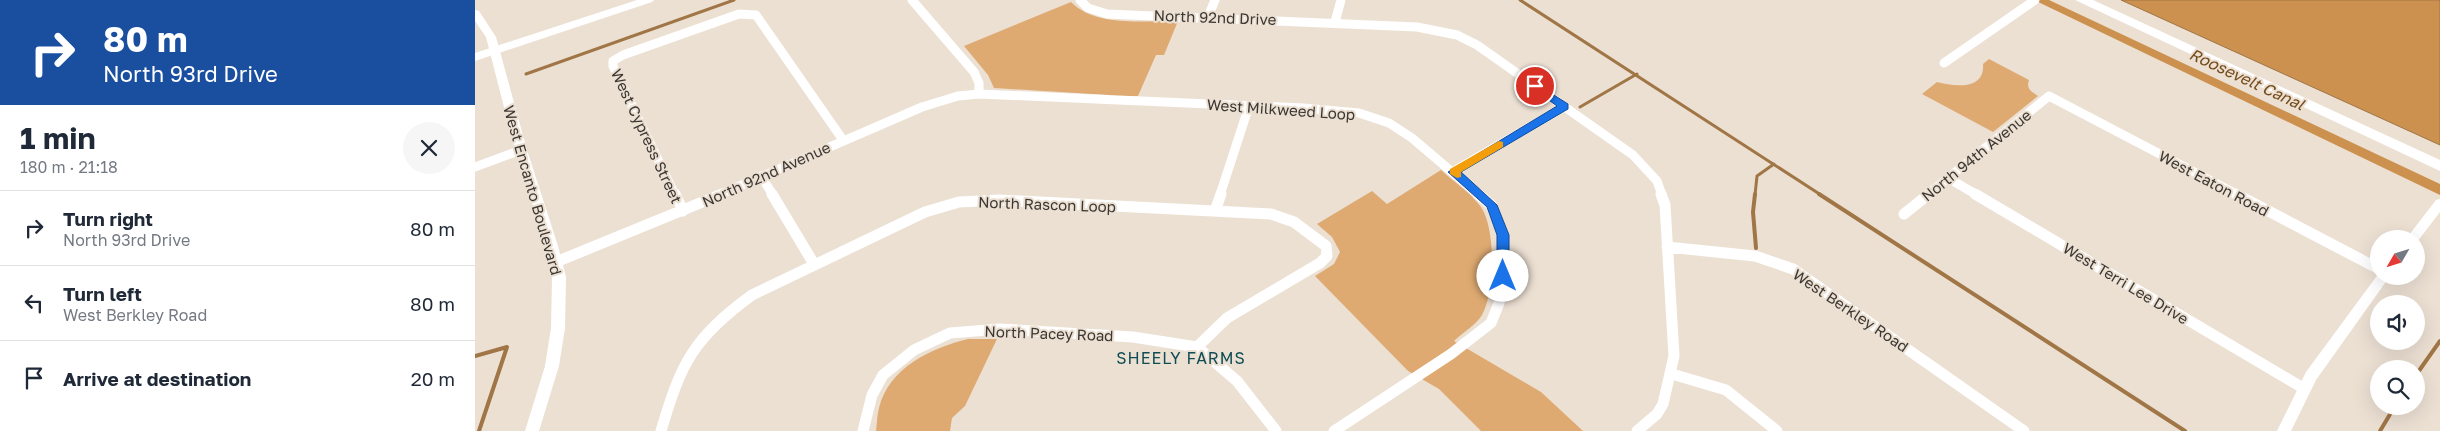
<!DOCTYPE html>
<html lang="en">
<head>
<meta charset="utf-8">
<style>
  body { margin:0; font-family:"Golos Text",sans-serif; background:#f6f6f7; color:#1f2937; height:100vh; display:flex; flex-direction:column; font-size:19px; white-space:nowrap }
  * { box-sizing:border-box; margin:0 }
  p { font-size:16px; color:#747a83 }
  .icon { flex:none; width:28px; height:28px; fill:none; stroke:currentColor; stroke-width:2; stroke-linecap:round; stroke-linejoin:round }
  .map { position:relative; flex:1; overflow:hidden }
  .drawer { display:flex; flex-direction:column; background:#fff; width:475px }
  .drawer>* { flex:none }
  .guide { background:#1a4fa0; color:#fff; overflow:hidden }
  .needle { width:32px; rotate:231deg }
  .buttons { position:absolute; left:1895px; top:230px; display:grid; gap:10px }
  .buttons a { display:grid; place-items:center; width:55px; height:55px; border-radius:50%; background:#fff; box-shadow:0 5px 20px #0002; font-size:25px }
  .pin { position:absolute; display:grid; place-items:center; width:42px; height:42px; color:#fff; margin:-21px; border:2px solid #fff; border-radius:50%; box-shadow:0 1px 5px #0007 }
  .me { position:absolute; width:55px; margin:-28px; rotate:0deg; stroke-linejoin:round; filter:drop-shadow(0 0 4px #0008) }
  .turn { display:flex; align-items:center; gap:18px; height:105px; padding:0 20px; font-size:22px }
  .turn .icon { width:65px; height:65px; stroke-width:2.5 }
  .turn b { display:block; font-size:35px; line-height:42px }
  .round { display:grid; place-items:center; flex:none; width:52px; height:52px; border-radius:26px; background:#f6f6f7 }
  .headline { display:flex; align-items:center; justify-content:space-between; height:85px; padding:0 20px }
  h1 { font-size:30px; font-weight:700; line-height:38px }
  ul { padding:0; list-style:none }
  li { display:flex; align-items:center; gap:15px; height:75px; padding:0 20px; border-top:1px solid #e0e1e3 }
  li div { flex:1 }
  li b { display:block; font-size:19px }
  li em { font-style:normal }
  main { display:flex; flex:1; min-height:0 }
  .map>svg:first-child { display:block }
  .green { fill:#deaa72 }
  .water { fill:#cc914e; stroke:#a17646 }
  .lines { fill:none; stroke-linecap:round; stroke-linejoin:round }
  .stream-far1 { stroke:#a17646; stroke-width:3 }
  .stream { stroke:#a17646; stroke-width:4 }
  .canal { fill:#cc914e; fill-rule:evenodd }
  .minor-far1 { stroke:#fff; stroke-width:9 }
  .minor { stroke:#fff; stroke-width:11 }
  .tertiary { fill:#fff; fill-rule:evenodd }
  .secondary { fill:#fff; fill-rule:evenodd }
  .primary { fill:#fff; fill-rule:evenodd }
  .route { fill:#1a73e8; stroke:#114b97 }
  .slow { fill:#f59e0b }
  .labels { text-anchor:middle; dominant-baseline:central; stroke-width:4; stroke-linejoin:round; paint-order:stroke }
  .street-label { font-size:15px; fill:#3c3732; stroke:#ece0d3 }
  .water-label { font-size:16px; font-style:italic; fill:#744b1a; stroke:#ece0d3 }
  .neighbourhood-label { font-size:16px; letter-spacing:1px; fill:#0f4c54; stroke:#ece0d3 }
</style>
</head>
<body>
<main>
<section class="drawer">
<div class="guide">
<div class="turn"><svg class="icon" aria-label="right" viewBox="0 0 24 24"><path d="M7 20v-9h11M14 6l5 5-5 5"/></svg><div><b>80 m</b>North 93rd Drive</div></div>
</div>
<div class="headline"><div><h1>1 min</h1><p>180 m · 21:18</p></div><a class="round"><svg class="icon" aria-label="close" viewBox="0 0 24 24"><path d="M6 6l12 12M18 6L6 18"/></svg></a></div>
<ul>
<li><svg class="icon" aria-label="right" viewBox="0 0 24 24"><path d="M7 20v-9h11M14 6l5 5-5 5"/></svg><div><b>Turn right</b><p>North 93rd Drive</p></div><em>80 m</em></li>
<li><svg class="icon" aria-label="left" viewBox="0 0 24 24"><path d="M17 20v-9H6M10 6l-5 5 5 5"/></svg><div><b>Turn left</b><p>West Berkley Road</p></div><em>80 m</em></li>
<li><svg class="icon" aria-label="arrive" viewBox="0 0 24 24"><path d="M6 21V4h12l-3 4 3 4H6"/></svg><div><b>Arrive at destination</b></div><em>20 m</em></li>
</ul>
</section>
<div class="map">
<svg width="1965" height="431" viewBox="0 0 1965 431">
  <rect width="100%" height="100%" fill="#ece0d3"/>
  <!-- green -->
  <path class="green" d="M596,2C622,28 670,20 703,21L689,55H681L663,96L635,97L633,95L519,88L513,75L489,46Z
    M1514,59L1554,80C1551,89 1556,91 1563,96L1518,132L1447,94L1462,82C1480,87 1510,90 1508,64Z
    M966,170C979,182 996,193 1006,207C1021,229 1020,292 1007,315C1000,326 988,332 979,341L1066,392L1108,431H1006L964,389L933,371L840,276L859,264L865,252L857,237L842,224L897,191L912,204Z
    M493,339H522L490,406L477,418L475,431H401C402,423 402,415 404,408C414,367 457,348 493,339Z"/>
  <!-- water -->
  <path class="water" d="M1646,0H1965V145Z"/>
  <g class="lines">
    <!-- stream-far1 -->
    <path class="stream-far1" d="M1045,0L1346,195
      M51,74L259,0
      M1105,107L1162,74
      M1280,195L1282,176L1299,164"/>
    <!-- stream -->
    <path class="stream" d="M1280,194L1278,212L1281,248
      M1344,194L1710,431
      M0,356L32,347L4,431
      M1941,375L1965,341
      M1905,431L1920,406"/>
    <!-- canal -->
    <path class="canal" d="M1559,0H1574L1965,184V195Z"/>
    <!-- minor-far1 -->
    <path class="minor-far1" d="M437,0L499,72L504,83V94
      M605,0L613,8L632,14L942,27L982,35L1002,45L1158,155L1182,181L1187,195
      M733,17L740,0
      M860,22L866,0
      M1469,63L1560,0
      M0,167L46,150
      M979,171L1089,107
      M286,176L298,195
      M1473,178L1502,195
      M200,195L138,66V61L148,55L264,14L281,15L368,140
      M244,195L447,107L483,96L504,94L828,108L884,113L914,123L937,138L1004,195
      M745,195L774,106
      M1452,195L1574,96L1763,195"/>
    <!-- minor -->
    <path class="minor" d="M200,194L208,211
      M297,194L339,264
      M1500,194L1828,388
      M1761,194L1904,269
      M740,211L746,194
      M1429,214L1454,194
      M1192,247L1280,256L1318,269L1549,431
      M81,262L247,194
      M722,347L762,381L801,431
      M1197,374L1251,390L1302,431
      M186,431C206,363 218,338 277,295L450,212L484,202L524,200L796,214L819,222L851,246L852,256L845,263L752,318L722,347
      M388,431L397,395L408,375L439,350L475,333L525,329L658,337L722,347
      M859,431L976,354L1016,323L1024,303L1028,276V235L1016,205L1003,194
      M1162,431L1182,414L1188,404L1199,356L1190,205L1186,194"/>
    <!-- tertiary -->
    <path class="tertiary" d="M0,10L4,11L21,37L52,150L83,246L91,277L90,328L84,366L64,431H50L70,366L76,328L77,277L71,246L40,150L11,37L0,21Z
      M1965,199V212L1942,242L1941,239H1931L1961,200Z
      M1904,273V276H1915L1841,380L1816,431H1802L1831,372Z"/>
    <!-- secondary -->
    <path class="secondary" d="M162,0H179L177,2L0,61V53Z"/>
    <!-- primary -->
    <path class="primary" d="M1600,0H1618L1965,160V171Z"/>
  </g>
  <!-- route -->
  <path class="route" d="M1060,83L1093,104V109L986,172L1022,205L1034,235V276L1028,280L1022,276V235L1012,207L973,172L1082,106L1057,88L1055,86Z"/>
  <!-- slow -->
  <path class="slow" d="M1024,141L1028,142V147L986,172V177L982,178L975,174V169Z"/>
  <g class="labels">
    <!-- street labels -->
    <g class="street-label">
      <text transform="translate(740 17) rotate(2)">North 92nd Drive</text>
      <text transform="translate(806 109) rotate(4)">West Milkweed Loop</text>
      <text transform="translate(172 136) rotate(65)">West Cypress Street</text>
      <text transform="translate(1501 155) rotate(-39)">North 94th Avenue</text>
      <text transform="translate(291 174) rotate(-24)">North 92nd Avenue</text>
      <text transform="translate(1739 183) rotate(28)">West Eaton Road</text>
      <text transform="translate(58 190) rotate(74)">West Encanto Boulevard</text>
      <text transform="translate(572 204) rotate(2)">North Rascon Loop</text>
      <text transform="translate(1651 283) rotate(31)">West Terri Lee Drive</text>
      <text transform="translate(1376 310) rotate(34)">West Berkley Road</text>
      <text transform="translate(574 333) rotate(2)">North Pacey Road</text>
    </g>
    <!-- water labels -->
    <g class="water-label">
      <text transform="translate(1772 79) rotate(25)">Roosevelt Canal</text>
    </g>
    <!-- neighbourhood labels -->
    <g class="neighbourhood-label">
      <text x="706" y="358">SHEELY FARMS</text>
    </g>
  </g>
</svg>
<div class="buttons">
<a><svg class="needle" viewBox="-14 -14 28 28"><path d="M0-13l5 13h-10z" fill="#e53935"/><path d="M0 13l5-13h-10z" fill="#747a83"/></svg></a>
<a><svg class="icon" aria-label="sound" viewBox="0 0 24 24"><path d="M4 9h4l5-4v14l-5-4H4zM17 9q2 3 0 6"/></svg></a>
<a><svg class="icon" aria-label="search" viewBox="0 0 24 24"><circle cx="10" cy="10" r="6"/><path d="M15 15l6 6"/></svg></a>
</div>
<div class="pin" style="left:1060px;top:86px;background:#d93025"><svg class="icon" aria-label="arrive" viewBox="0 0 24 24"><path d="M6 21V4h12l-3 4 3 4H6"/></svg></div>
<svg class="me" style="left:1028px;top:276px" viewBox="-20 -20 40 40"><circle r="19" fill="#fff"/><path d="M0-13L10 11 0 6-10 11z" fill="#1a73e8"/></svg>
</div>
</main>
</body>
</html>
